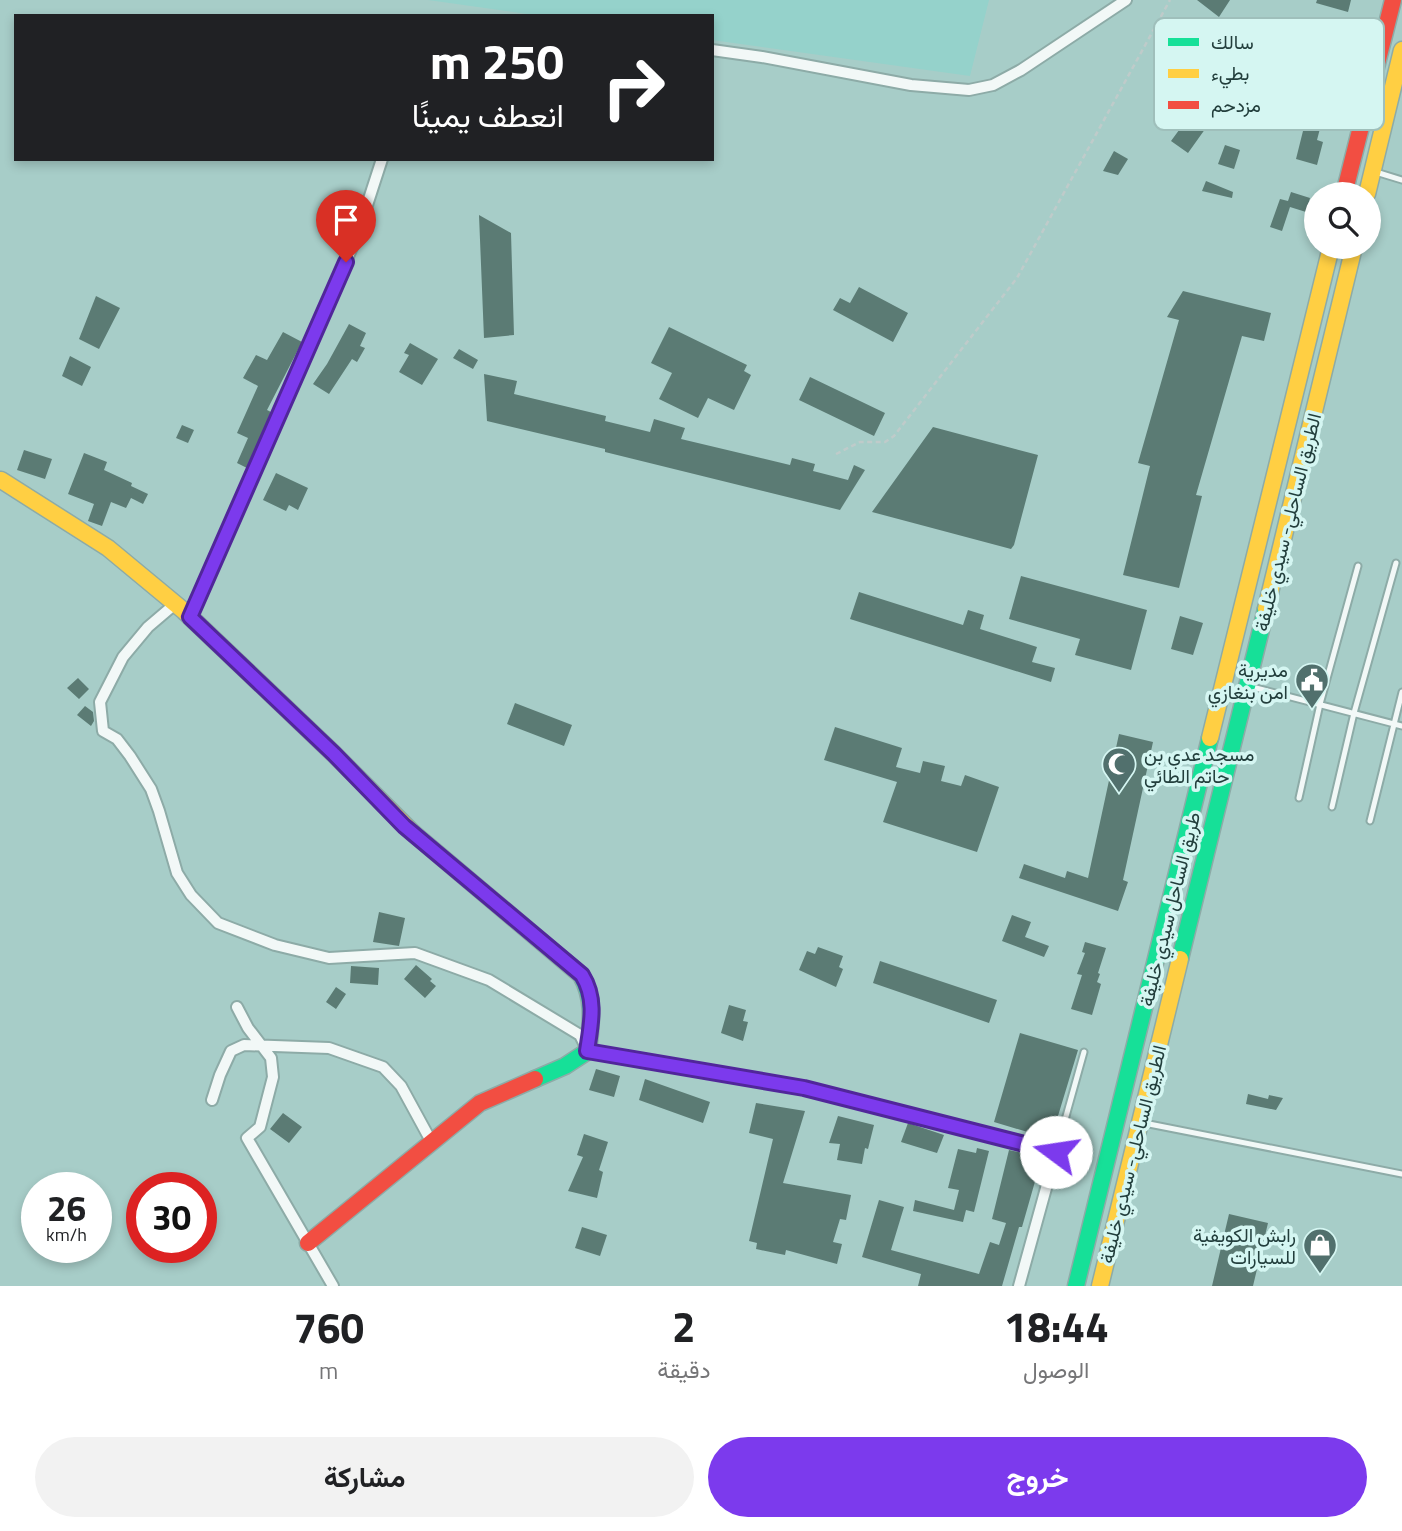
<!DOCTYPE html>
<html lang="ar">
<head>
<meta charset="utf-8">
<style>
  body { margin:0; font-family:"Titillium Web",Vazirmatn,sans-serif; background:#f2f2f2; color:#202124; direction:rtl; height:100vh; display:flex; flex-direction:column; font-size:26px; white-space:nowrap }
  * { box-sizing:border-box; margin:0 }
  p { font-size:23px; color:#757577 }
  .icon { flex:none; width:38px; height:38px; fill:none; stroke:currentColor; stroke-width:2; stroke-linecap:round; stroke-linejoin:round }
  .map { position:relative; height:1286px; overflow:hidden; direction:ltr }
  .drawer { display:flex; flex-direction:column; background:#fff; flex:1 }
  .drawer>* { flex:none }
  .top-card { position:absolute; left:14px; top:14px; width:700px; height:147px; border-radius:0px; box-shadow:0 4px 10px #0003; direction:rtl; background:#202124; color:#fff; overflow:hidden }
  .controls { position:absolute; left:1304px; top:182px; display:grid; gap:14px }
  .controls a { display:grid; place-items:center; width:77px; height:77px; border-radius:50%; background:#fff; box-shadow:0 4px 10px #0003; font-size:35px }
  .speed { position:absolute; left:21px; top:1172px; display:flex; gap:14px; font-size:35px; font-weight:700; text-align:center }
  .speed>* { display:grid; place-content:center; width:91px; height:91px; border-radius:50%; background:#fff; box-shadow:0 4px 10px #0003; line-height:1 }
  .speed small { font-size:18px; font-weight:400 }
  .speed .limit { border:10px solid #d22; background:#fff; color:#111 }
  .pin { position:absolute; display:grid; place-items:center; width:60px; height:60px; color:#fff; margin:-72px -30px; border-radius:50% 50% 50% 0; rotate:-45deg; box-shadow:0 0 7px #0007 }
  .pin .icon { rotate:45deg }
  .me { position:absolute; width:77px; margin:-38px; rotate:284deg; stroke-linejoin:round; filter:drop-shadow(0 0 5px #0008) }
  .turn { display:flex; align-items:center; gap:24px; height:147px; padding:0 35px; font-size:32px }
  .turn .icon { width:91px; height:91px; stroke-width:2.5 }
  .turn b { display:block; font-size:49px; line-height:60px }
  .eta { display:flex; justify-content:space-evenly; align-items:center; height:119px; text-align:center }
  .eta b { font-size:42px; font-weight:700; line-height:49px }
  .action { display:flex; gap:14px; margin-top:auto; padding:14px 35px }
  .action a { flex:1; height:80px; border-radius:42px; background:#7c3aed; color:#fff; font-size:28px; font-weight:700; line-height:80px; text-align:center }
  .action a+a { background:#f2f2f2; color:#202124 }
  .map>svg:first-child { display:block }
  .built { fill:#95d2cb }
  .building { fill:#5b7b74 }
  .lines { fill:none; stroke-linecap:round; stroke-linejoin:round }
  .lane-casing { stroke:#8daba7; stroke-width:9 }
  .street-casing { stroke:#8daba7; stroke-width:14 }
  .fast-casing { stroke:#8daba7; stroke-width:19 }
  .slow-casing { stroke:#8daba7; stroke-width:19 }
  .jam-casing { stroke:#8daba7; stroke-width:19 }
  .path { stroke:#bfcbca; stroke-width:2.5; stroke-dasharray:5 3.5; stroke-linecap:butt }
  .lane { stroke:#f2f8f7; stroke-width:5 }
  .street { stroke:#f2f8f7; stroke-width:10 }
  .fast { stroke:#16e098; stroke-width:16 }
  .slow { stroke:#ffcf43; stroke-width:16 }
  .jam { stroke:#f24e42; stroke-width:16 }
  .route-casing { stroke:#51269a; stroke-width:18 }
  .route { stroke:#7c3aed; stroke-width:12 }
  .labels { text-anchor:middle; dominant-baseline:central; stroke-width:7; stroke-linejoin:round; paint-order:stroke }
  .street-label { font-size:19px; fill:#223e3c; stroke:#d5f6f2 }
  .poi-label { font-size:19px; fill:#223e3c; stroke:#d5f6f2; text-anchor:end }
  .key { fill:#d5f6f2; stroke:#9fbfbb; stroke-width:2 }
  .key-label { font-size:19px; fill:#223e3c }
</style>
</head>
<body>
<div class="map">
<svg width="1402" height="1286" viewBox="0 0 1402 1286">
  <rect width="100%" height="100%" fill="#a7cdc8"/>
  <!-- built -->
  <path class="built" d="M428,0H989L970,76L712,40V16H541Z"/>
  <!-- building -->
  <path class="building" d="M1197,0H1230L1219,17Z
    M1317,0H1351L1348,12L1316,3Z
    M1303,55L1337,63L1317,140L1323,142L1317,165L1296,159L1304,127L1285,123Z
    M1193,111L1213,118L1188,153L1171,141Z
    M1225,145L1240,150L1234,169L1218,164Z
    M1114,151L1128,159L1118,175L1103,171Z
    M1206,181L1233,192L1232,198L1202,191Z
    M1291,192L1310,198L1306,212L1290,207L1282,231L1270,227L1280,199L1288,201Z
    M479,215L511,233L514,335L484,338Z
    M859,287L908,313L893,342L833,310L840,298L850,303Z
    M1183,291L1271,313L1264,341L1242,336L1196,495L1202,496L1179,588L1123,575L1150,466L1138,463L1179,320L1167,317Z
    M96,296L120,308L99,349L79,339Z
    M349,324L366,333L360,346L365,348L357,362L352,359L329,394L313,384L327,364Z
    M669,327L747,365L744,371L751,375L734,410L708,398L698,418L659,399L672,373L651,363Z
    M283,332L302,342L267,410L271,412L247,468L237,463L248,438L237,433L258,386L243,378L256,355L267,360Z
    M410,343L438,359L422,385L399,372L409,355L404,353Z
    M459,349L478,360L473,369L453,358Z
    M70,356L91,367L82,386L62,376Z
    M484,374L517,381L514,394L606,416L605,421L650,432L654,419L685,428L681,439L790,465L792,458L815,464L813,471L848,480L854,465L865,470L840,510L605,452V449L487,421Z
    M810,377L885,413L874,436L799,400Z
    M182,425L194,430L188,443L176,438Z
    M933,427L1038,455L1014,545L1011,549L872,512Z
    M24,450L52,459L45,479L17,470Z
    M84,453L107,462L104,470L132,483L131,486L148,494L143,504L131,498L126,508L111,502L102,526L88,521L94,504L68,494Z
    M276,473L308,488L298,510L289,505L286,511L263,500Z
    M1021,576L1147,610L1131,670L1075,655L1080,639L1009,619Z
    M859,592L963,625L968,610L984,615L980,629L1037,647L1032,662L1055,668L1051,682L850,619Z
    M1180,616L1203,623L1193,655L1171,649Z
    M78,678L89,689L79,699L67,688Z
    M515,703L572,725L564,746L507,724Z
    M85,706L93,712L94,721L91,726L77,715Z
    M835,727L902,748L896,767L920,773L923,761L945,766L941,781L961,786L965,775L999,787L977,852L883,822L897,782L824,760Z
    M1119,734L1153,742L1123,880L1128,882L1118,911L1019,878L1024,864L1065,878L1067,871L1088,878Z
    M379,912L405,918L399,946L373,942Z
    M1012,915L1031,922L1025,937L1049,946L1044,957L1002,941Z
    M1085,942L1106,948L1098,973L1100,974L1097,982L1101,984L1092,1015L1071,1009L1082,975L1077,974L1085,953L1082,952Z
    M818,947L843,956L839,967L843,969L836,987L799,970L807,951L815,954Z
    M880,961L997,1000L989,1023L873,983Z
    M416,965L432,979L430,981L436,986L425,998L404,979Z
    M351,966L379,968L378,985L350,983Z
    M336,987L346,994L336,1009L326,1002Z
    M729,1005L746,1010L743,1021L748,1022L743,1041L721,1033Z
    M1020,1033L1078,1050L1051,1139L994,1122Z
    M596,1069L620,1076L614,1097L589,1090Z
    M645,1079L710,1102L703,1123L639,1100Z
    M1248,1094L1268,1099L1269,1095L1283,1098L1276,1110L1246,1104Z
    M756,1103L805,1111L783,1183L851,1195L846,1220L840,1219L833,1242L842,1244L837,1264L786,1250L785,1255L756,1249L757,1243L749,1241L773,1139L749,1133Z
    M283,1113L302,1127L289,1143L270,1129Z
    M838,1116L874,1125L868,1149L865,1148L862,1164L837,1160L840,1144L829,1143Z
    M908,1123L944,1135L937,1153L901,1142Z
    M584,1134L608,1142L599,1170L603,1172L597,1198L568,1191L583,1157L577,1155Z
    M977,1148L989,1151L974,1212L966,1210L963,1222L913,1211L915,1200L954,1210L959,1190L948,1188L958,1149L976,1153Z
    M1009,1150L1045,1158L1040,1179L1036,1178L1022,1227H1019L1002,1286H918L921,1274L862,1257L879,1200L904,1207L891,1250L979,1274L990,1242L999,1245L1006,1223L992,1219Z
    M1229,1214L1268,1223L1253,1286H1212Z
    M582,1227L607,1235L600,1256L575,1248Z"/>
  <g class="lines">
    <!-- lane casing -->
    <g class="lane-casing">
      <path id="lane" d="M1379,173L1402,180
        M1252,687L1402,726
        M1299,798L1320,704L1358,566
        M1332,807L1354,713L1396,563
        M1370,821L1402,692
        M1144,1123L1402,1174
        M1056,1152L1084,1052"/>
    </g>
    <!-- street casing -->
    <g class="street-casing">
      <path id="street" d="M712,50L762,57L911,85L969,90L993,85L1021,70L1126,0
        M175,604L148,627L123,657L100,702L103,731L117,739L130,756L151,789L159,811L177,873L191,895L218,923L275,945L329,958L415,953L489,980L580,1035L588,1051L804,1088L1056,1152L1019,1286
        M190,617L357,236L382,159
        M237,1007L248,1028L271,1058L273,1077L260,1127L247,1138L333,1286
        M212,1100L220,1075L231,1051L244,1045L329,1048L383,1067L401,1086L431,1141"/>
    </g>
    <!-- fast casing -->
    <g class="fast-casing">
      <path id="fast" d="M413,833L581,975C595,1000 591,1024 588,1051L565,1066L535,1079
        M1180,959L1266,609
        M1076,1286L1210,738"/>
    </g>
    <!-- slow casing -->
    <g class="slow-casing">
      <path id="slow" d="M1367,194L1402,50
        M1,480L108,548L184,611L334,754L413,833
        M1266,609L1354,247
        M1210,738L1331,247
        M1100,1286L1180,959"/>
    </g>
    <!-- jam casing -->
    <g class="jam-casing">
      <path id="jam" d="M1344,194L1393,0
        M308,1243L480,1103L535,1079"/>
    </g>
    <!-- path -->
    <path class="path" d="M836,454L860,442H885L894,436L1017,278L1170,0"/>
    <!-- lane -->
    <use href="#lane" class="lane"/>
    <!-- street -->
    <use href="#street" class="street"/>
    <!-- fast -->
    <use href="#fast" class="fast"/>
    <!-- slow -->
    <use href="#slow" class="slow"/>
    <!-- jam -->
    <use href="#jam" class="jam"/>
  </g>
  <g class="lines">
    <!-- route casing -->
    <g class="route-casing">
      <path id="route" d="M346,262L190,617L334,754L404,826L582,975C597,999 591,1024 587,1051L804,1088L1056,1152"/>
    </g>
    <!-- route -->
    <use href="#route" class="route"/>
  </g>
  <!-- icons -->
  <defs>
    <g id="civic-pin" transform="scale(1.75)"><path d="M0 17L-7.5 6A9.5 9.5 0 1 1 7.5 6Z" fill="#51706d" stroke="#d5f6f2"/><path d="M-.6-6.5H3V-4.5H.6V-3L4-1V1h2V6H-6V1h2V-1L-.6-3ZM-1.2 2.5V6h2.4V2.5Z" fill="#fff"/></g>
    <g id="mosque-pin" transform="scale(1.75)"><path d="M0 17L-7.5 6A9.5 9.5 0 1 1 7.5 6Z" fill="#51706d" stroke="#d5f6f2"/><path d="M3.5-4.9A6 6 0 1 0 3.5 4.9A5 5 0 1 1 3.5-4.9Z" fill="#fff"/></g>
    <g id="shop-pin" transform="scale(1.75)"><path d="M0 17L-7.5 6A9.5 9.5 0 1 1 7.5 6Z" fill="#51706d" stroke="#d5f6f2"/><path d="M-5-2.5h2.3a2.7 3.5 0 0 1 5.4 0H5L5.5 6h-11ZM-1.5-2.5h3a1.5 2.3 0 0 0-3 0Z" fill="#fff"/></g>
  </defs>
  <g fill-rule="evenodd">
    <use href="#civic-pin" x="1312" y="680"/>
    <use href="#mosque-pin" x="1119" y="764"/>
    <use href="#shop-pin" x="1320" y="1245"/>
  </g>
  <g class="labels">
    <!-- street labels -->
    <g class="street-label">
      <text transform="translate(1287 522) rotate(-76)">الطريق الساحلي- سيدي خليفة</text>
      <text transform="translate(1169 909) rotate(-76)">طريق الساحل سيدي خليفة</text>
      <text transform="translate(1132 1154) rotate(-76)">الطريق الساحلي- سيدي خليفة</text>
    </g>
    <!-- poi labels -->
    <g class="poi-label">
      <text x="1288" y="669">مديرية<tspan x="1288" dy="22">امن بنغازي</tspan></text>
      <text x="1144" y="753" text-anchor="start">مسجد عدي بن<tspan x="1144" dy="22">حاتم الطائي</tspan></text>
      <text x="1296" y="1234">رابش الكويفية<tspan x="1296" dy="22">للسيارات</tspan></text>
    </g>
  </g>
  <!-- legend -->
  <rect x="1154" y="18" width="230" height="112" rx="10" class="key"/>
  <rect x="1168" y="38" width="31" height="8" fill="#16e098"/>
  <rect x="1168" y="69" width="31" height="9" fill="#ffcf43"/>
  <rect x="1168" y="101" width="31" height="8" fill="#f24e42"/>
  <g class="key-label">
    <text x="1211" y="49">سالك</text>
    <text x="1211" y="80">بطيء</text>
    <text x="1211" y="112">مزدحم</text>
  </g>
</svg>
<div class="controls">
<a><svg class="icon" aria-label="search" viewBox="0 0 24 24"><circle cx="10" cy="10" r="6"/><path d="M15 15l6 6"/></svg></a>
</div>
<div class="speed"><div>26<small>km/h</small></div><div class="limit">30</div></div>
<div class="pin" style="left:346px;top:262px;background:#d93025"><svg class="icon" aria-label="arrive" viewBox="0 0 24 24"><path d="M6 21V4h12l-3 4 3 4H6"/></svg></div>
<svg class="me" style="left:1056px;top:1152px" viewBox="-20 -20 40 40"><circle r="19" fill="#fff"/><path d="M0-13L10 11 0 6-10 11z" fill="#7c3aed"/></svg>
<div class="top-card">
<div class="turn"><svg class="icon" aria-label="right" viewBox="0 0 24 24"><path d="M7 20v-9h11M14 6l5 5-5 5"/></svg><div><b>250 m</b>انعطف يمينًا</div></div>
</div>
</div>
<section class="drawer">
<div class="eta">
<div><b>18:44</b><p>الوصول</p></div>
<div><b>2</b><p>دقيقة</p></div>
<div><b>760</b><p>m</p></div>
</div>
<div class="action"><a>خروج</a><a>مشاركة</a></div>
</section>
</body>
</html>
